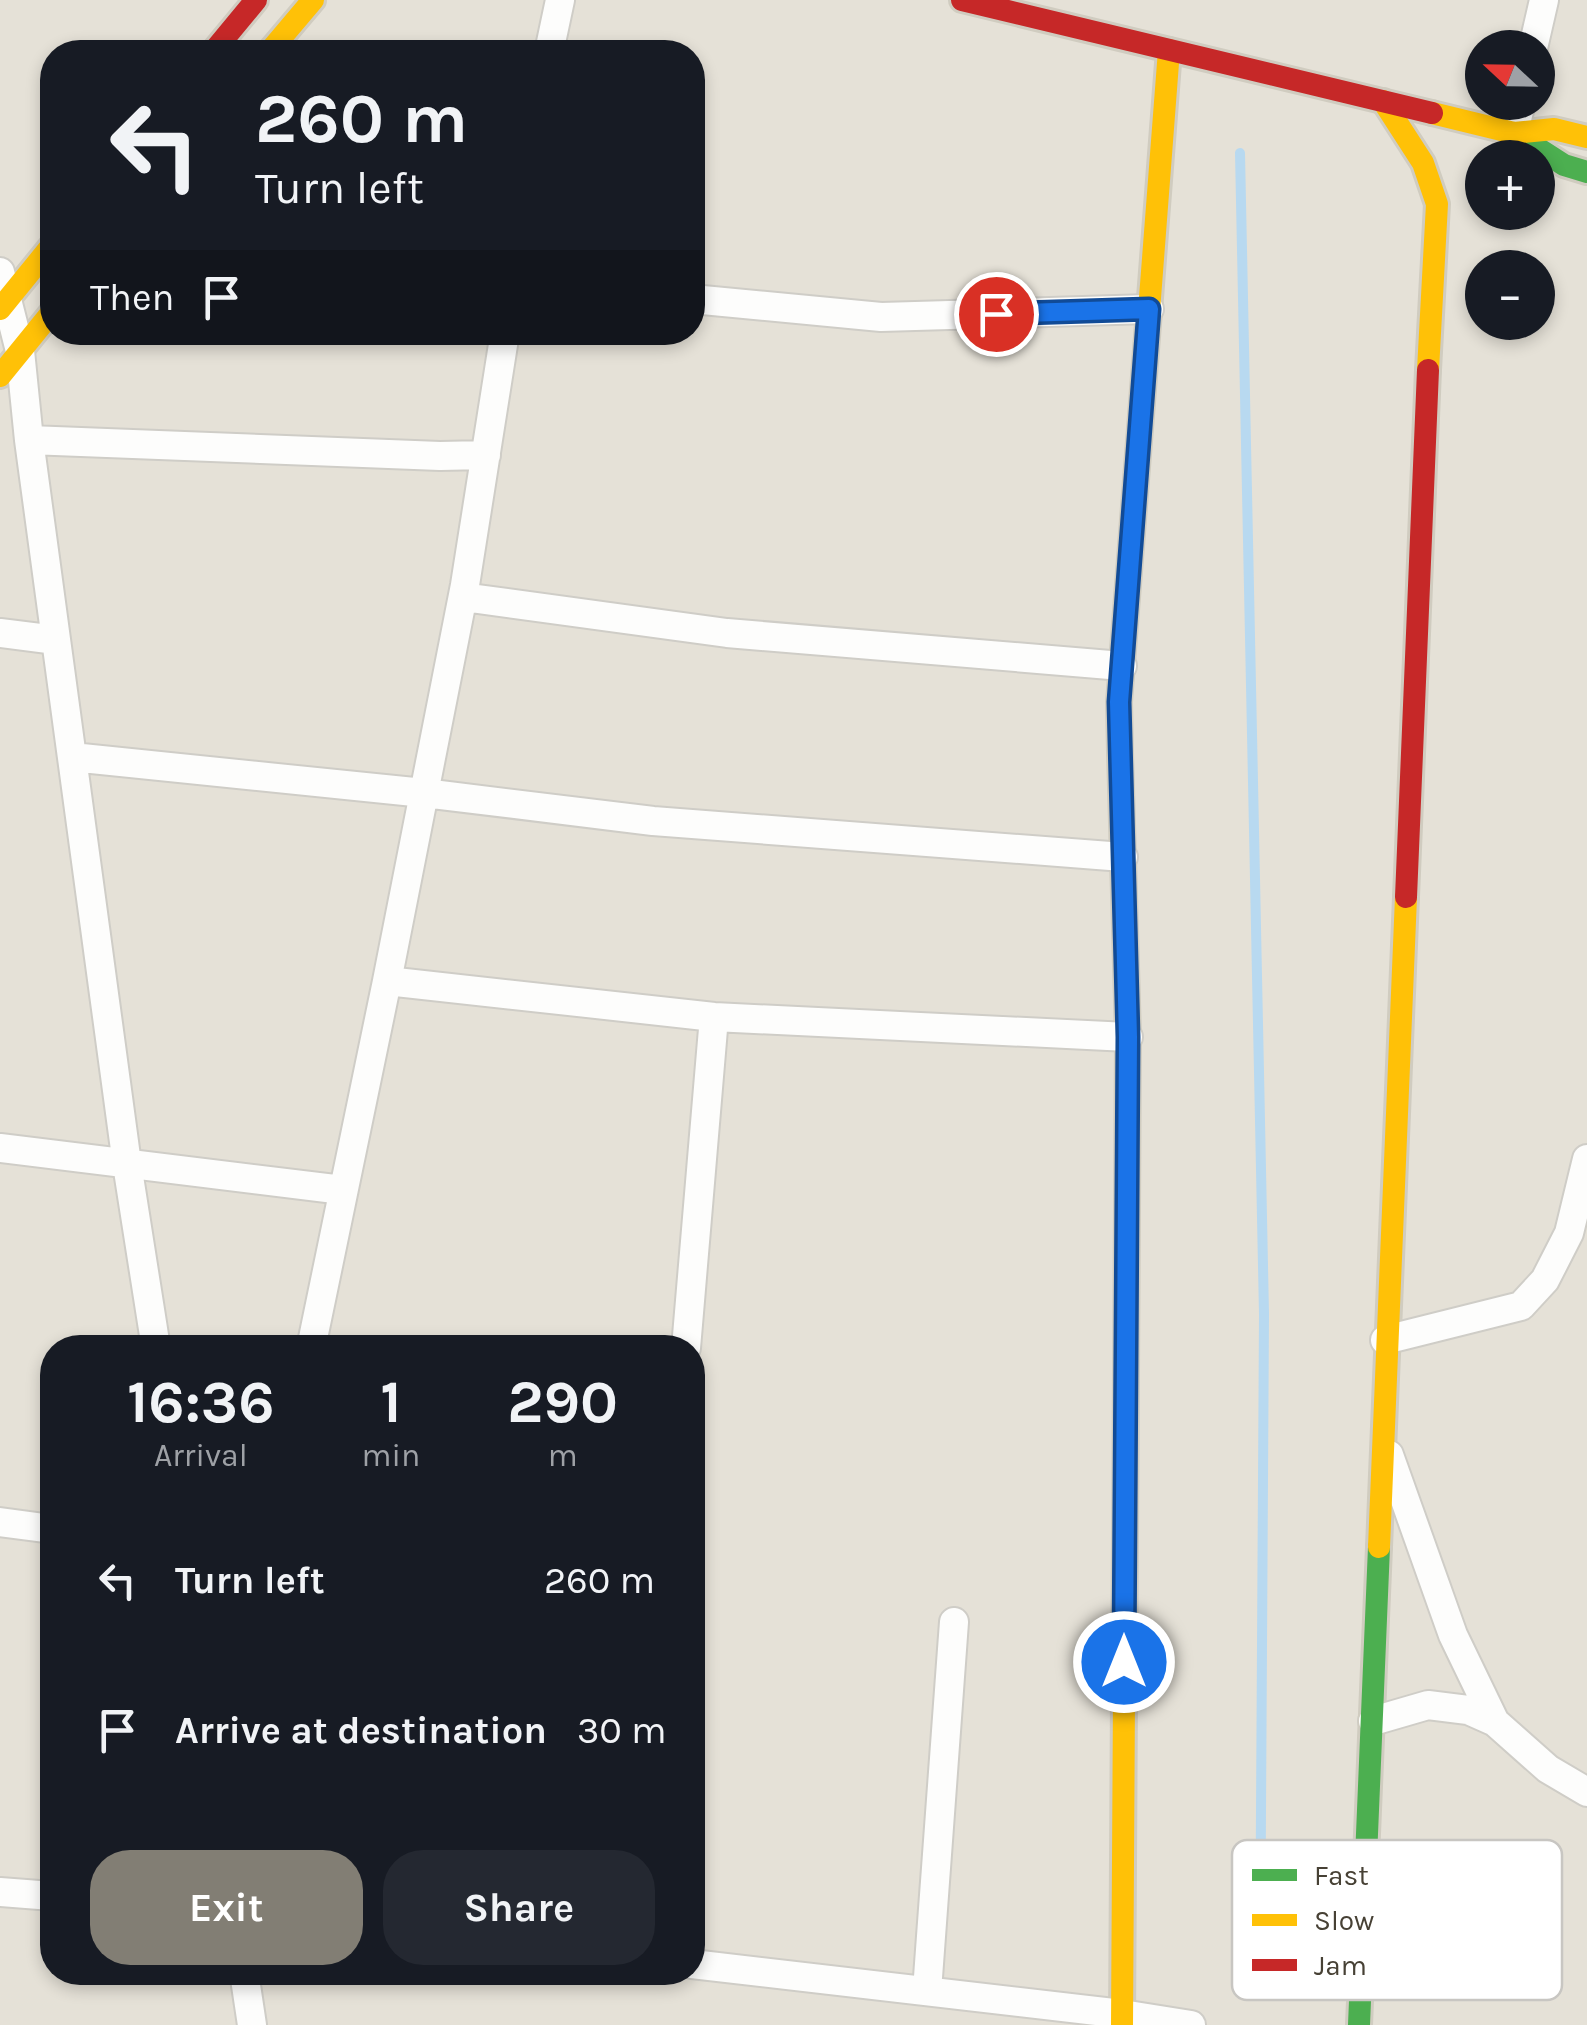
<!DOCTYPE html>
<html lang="en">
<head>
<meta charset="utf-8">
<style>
  body { margin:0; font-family:Karla,sans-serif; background:#242831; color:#f1f3f6; height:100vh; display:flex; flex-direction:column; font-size:38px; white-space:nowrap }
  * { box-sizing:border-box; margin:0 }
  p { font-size:32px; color:#9ea1a6 }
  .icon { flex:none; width:55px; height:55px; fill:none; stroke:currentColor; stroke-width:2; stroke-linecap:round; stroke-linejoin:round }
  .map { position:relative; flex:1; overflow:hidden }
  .sheet { position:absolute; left:40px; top:1335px; width:665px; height:650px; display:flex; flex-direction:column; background:#171b24; border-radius:40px; box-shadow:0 5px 15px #0003 }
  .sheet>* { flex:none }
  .hud { position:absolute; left:40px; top:40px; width:665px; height:305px; border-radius:40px; box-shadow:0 5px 15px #0003; background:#171b24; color:#f1f3f6; overflow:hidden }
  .needle { width:65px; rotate:292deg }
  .fabs { position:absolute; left:1465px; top:30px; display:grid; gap:20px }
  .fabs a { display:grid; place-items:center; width:90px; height:90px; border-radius:50%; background:#171b24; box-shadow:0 5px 15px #0003; font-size:50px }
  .pin { position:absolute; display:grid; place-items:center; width:85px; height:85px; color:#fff; margin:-42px; border:5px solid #fff; border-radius:50%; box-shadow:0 2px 10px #0007 }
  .me { position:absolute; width:110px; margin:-55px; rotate:0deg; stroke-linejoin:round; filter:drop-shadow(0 0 8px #0008) }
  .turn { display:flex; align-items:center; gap:35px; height:210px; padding:0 50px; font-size:45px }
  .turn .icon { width:130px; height:130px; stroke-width:2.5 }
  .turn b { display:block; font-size:70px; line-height:85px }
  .then { display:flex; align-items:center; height:95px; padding:0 50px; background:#0003; gap:20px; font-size:38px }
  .eta { display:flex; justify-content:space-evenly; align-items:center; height:170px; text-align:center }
  .eta b { font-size:60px; font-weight:700; line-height:70px }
  .button { display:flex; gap:20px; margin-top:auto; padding:20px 50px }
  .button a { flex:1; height:115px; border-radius:40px; background:#827e74; color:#fff; font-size:40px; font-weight:700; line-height:115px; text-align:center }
  .button a+a { background:#242831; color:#f1f3f6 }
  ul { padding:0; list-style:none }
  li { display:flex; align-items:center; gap:30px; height:150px; padding:0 50px }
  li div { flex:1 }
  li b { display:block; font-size:38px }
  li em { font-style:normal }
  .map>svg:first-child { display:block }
  .residential { fill:#e5e1d7; fill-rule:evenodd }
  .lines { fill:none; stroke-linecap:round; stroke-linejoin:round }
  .stream { stroke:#b8d9f0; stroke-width:10 }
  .street-casing { stroke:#cfcdc7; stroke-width:32 }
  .fast-casing { stroke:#d0ccc0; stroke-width:28 }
  .slow-casing { stroke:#d0ccc0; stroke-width:28 }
  .jam-casing { stroke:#d0ccc0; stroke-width:28 }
  .street { stroke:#fdfdfc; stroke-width:28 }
  .fast { stroke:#4caf50; stroke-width:22 }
  .slow { stroke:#ffc107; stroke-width:22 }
  .jam { stroke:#c62828; stroke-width:22 }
  .route-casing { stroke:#114b97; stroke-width:25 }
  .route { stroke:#1a73e8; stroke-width:18 }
  .key { fill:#fff; stroke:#c8c6c2; stroke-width:2.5 }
  .key-label { font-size:28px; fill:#474135 }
</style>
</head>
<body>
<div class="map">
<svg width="1587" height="2025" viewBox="0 0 1587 2025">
  <rect width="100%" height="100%" fill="#f0efea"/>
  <!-- residential -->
  <path class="residential" d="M0,0H1587V2025H0ZM1482,48H1538V102H1482ZM52,52H692V332H52ZM1482,158H1538V212H1482ZM1482,268H1538V322H1482ZM52,1348H692V1972H52Z"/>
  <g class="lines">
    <!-- stream -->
    <path class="stream" d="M1240,153L1264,1314L1260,1977"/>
    <!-- street casing -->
    <g class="street-casing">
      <path id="street" d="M1533,48L1544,0
        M549,52L560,0
        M1514,133L1521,102
        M0,272L20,351L29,440L127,1164L156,1348
        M692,299L881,317L1149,309
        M29,440L440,456L486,455
        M463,597L727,633L1122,666
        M0,633L56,640
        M72,757L424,793L653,821L1123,857
        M387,981L465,585L505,332
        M0,1148L343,1190
        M1385,1340L1521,1306L1545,1280L1569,1233L1587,1159
        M311,1348L387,981L714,1017L1128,1037
        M686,1348L714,1017
        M1389,1455L1453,1635L1495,1722
        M0,1522L52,1529
        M1373,1721L1428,1705L1468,1710L1495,1722L1548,1769L1587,1792
        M0,1892L52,1896
        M692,1964L1122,2014L1191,2025
        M244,1972L252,2025
        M927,1991L954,1622"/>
    </g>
    <!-- fast casing -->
    <g class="fast-casing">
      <path id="fast" d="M1514,133L1564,165L1587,172
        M1120,752L1128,1037L1127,1208
        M1359,2025L1379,1547"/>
    </g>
    <!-- slow casing -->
    <g class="slow-casing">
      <path id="slow" d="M269,52L313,0
        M1383,101L1423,163L1437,204L1428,370
        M1432,113L1514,133L1554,129L1587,137
        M0,309L52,245
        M0,376L52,312
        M1120,752L1119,702L1169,50
        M1379,1547L1406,897
        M1122,2025L1127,1208"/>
    </g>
    <!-- jam casing -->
    <g class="jam-casing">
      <path id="jam" d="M962,0L1432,113
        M213,52L256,0
        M1406,897L1428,370"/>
    </g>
    <!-- street -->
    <use href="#street" class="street"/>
    <!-- fast -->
    <use href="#fast" class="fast"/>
    <!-- slow -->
    <use href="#slow" class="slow"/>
    <!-- jam -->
    <use href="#jam" class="jam"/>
  </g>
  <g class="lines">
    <!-- route casing -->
    <g class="route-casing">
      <path id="route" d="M996,314L1149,309L1119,702L1128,1037L1124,1662"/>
    </g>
    <!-- route -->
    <use href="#route" class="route"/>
  </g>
  <!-- legend -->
  <rect x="1232" y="1840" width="330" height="160" rx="15" class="key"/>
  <rect x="1252" y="1869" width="45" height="12" fill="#4caf50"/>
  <rect x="1252" y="1914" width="45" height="12" fill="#ffc107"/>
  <rect x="1252" y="1959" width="45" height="12" fill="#c62828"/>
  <g class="key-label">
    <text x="1314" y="1885">Fast</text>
    <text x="1314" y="1930">Slow</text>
    <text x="1314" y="1975">Jam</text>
  </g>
</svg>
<div class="fabs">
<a><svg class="needle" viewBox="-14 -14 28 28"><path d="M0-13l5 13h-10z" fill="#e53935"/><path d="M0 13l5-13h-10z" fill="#9ea1a6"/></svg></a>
<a>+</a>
<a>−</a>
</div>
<div class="pin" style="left:996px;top:314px;background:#d93025"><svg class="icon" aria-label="arrive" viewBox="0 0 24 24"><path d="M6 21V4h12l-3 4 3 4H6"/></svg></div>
<svg class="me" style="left:1124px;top:1662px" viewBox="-20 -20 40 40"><circle r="17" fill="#1a73e8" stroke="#fff" stroke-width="3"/><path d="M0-11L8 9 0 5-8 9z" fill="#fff"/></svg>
<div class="hud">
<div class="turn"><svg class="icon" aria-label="left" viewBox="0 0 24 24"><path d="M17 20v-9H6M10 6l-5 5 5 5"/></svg><div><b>260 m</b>Turn left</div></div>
<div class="then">Then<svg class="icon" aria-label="arrive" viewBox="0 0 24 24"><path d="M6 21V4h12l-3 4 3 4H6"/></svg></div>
</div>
<section class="sheet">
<div class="eta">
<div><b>16:36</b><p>Arrival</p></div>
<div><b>1</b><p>min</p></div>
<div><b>290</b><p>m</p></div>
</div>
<ul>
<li><svg class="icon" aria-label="left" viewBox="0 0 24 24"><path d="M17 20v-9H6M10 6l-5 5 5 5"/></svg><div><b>Turn left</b></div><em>260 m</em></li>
<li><svg class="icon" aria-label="arrive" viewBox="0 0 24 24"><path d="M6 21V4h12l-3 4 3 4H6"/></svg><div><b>Arrive at destination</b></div><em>30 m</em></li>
</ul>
<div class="button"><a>Exit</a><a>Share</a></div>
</section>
</div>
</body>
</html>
